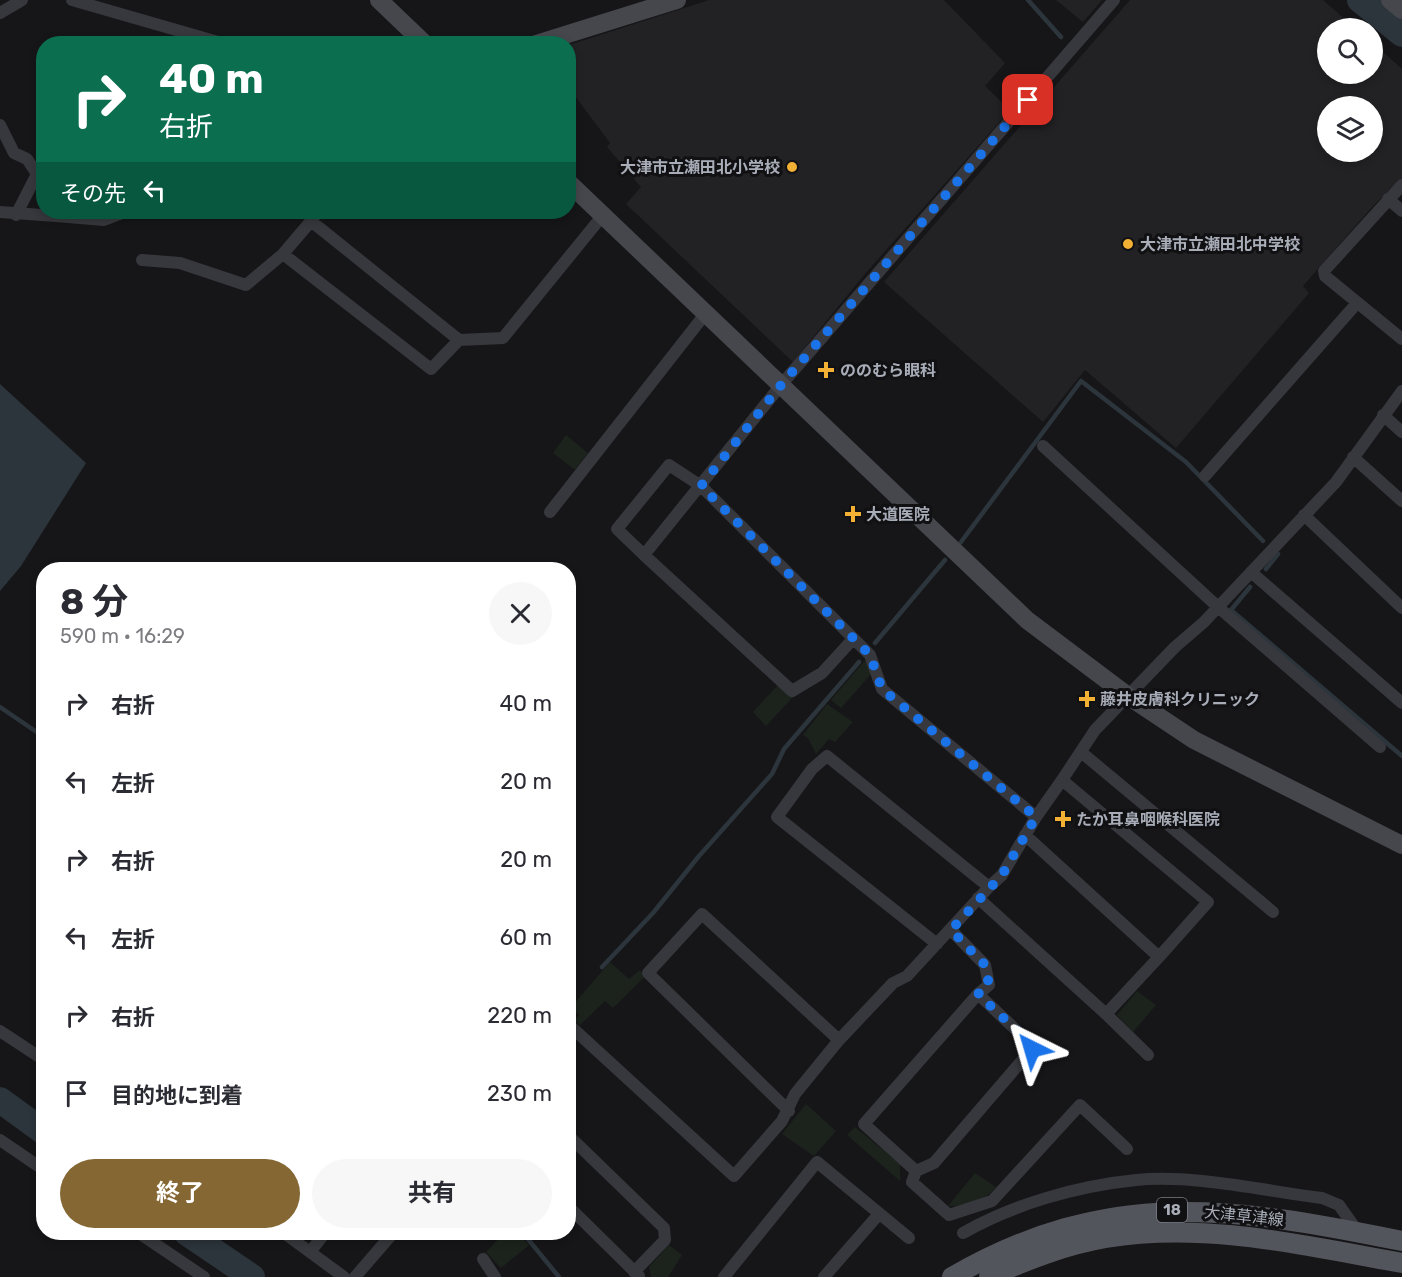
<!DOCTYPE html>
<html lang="ja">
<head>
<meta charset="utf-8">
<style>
  body { margin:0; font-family:Rubik,"Noto Sans JP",sans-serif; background:#f7f7f7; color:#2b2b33; height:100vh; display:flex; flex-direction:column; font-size:22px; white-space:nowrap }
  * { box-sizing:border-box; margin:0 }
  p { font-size:20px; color:#7c7c81 }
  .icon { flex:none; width:33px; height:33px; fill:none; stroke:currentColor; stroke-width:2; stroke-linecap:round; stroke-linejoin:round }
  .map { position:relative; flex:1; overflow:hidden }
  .sheet { position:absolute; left:36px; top:562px; width:540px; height:678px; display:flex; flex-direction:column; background:#fff; border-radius:24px; box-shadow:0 3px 9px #0003 }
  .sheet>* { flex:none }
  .guide { position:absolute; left:36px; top:36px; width:540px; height:183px; border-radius:24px; box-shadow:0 3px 9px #0003; background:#0b6e4f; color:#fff; overflow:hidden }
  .controls { position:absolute; left:1317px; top:18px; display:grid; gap:12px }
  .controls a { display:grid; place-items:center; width:66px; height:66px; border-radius:50%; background:#fff; box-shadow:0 3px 9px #0003; font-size:30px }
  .pin { position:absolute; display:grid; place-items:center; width:51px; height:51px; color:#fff; margin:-26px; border-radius:12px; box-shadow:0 3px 9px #0006 }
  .me { position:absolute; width:66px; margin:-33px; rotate:320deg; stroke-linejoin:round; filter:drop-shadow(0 0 4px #0008) }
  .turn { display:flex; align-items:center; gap:21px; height:126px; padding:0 24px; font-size:27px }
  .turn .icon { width:78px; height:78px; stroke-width:2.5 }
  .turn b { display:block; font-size:42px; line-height:51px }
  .then { display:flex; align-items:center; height:57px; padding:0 24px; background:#0003; gap:12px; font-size:22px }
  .round { display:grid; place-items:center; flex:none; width:63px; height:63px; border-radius:32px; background:#f7f7f7 }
  .overview { display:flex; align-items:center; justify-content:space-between; height:102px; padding:0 24px }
  h1 { font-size:36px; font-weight:700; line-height:45px }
  .cta { display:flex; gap:12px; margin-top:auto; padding:12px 24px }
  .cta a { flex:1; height:69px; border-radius:36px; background:#856733; color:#fff; font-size:24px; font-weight:700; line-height:69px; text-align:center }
  .cta a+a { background:#f7f7f7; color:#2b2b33 }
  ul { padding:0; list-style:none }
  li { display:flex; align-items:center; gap:18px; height:78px; padding:0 24px }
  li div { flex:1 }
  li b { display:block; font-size:22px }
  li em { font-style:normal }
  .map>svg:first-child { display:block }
  .built { fill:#222225; fill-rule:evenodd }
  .green { fill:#1c231d }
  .water { fill:#2c353c }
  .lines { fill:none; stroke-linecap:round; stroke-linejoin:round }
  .stream { stroke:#2c353c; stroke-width:4.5 }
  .river { stroke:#2c353c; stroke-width:26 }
  .street { stroke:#37383d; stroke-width:12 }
  .secondary { stroke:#45474d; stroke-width:18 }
  .primary { stroke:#53555c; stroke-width:20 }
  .route { stroke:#1a73e8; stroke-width:10; stroke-dasharray:0 18 }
  .poi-dot { fill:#f2b134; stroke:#111113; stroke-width:2 }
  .labels { text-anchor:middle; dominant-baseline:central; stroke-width:6; stroke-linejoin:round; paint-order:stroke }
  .shield { fill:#111113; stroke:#7b7e86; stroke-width:1.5 }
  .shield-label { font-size:15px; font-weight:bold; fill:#a8adb8 }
  .poi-label { font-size:16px; font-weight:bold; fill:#a8adb8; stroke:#111113; text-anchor:start }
  .street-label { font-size:16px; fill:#a8adb8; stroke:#111113 }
</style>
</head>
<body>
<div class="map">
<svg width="1402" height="1277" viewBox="0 0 1402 1277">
  <rect width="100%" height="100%" fill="#161618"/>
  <!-- built -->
  <path class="built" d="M709,0H944L1005,63L985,86L1010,110L864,275L793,362L626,204L641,187L607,147L610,143L569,88V45Z
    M1056,0H1102L1083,22Z
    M1130,0H1323L1355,28H1328V74H1372L1373,43L1402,69V178L1373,206L1303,286L1309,293L1176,448L1085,370L1043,422L884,282ZM1328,106H1372V152H1328Z"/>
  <!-- green -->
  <path class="green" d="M566,435L588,453L575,470L553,453Z
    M866,659L872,673L841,708L831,700Z
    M778,685L793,697L766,726L753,712Z
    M827,704L853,722L835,742L829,739L816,754L808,738L803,735Z
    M610,962L629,979L640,970L645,976L613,1008L605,1001L580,1025L575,1020L579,1015L574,1009L575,1006H572Z
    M1137,991L1156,1005L1133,1032L1117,1015Z
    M806,1104L836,1131L814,1156L782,1134Z
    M855,1127L900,1164V1181L847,1135Z
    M975,1173L996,1187C985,1201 965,1207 948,1206Z
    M504,1233H517L529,1245L501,1268L486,1252Z
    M669,1245L682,1255L668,1277H651L649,1267Z"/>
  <!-- water -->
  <path class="water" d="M0,384L86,463L21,566L0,591Z"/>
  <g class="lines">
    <!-- stream -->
    <path class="stream" d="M1028,0L1061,37
      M961,542L1081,381L1186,462L1263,541
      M1266,569L1278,554
      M1250,587L1231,610L1402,756
      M875,643L945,560
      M0,707L44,737
      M602,967L653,913L699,856L772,774L784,749L859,662
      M523,1233L559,1277"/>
    <!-- river -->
    <path class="river" d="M1360,0L1402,34
      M0,1100L44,1132
      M187,1233L252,1277"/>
    <!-- street -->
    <path class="street" d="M72,0L225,44
      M0,13L22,0
      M0,125L14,153L27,159L37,174L16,215
      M1402,185L1324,271L1325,276L1402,339
      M1388,199L1402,211
      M0,212L56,216L61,212
      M56,216L104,220L125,212
      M311,221L318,212
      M142,260L180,263L246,285L283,254
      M459,340L431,369L283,254L311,221L459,340L503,338L603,215
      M1383,415L1402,432
      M1043,446L1218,607L1380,747
      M1353,457L1402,501
      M1205,476L1357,303
      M550,512L706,313
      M1304,515L1402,608
      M644,555L617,529L669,465L701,486L870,655L882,689L1036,817L1062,780
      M1251,572L1402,703
      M853,639L822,673L792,691L644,555L781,385L1114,0
      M1081,752L1273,912
      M1025,835L1159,957L1208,902L1062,780L1095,730L1175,647L1204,622L1336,482L1402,391
      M989,887L1002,875L1036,817
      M978,898L1106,1014L1159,957
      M978,994L1032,1045V1049L934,1163L916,1171L912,1182L949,1215L992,1201L1080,1105L1127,1149
      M1106,1014L1148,1055
      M568,1024L734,1176L782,1121L795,1094L839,1040
      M0,1031L44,1060
      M789,1111L648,973L702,914L839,1040L893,983L907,976L989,887L827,756L812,769L777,817L937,944
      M568,1135L664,1228L665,1240L634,1272
      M0,1140L44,1170
      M916,1171L864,1124L978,994L989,985L985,965L951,930
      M568,1206L639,1276
      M139,1233L204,1277
      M284,1233L344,1277
      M963,1233C1014,1204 1077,1186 1136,1180C1192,1174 1265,1191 1322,1198L1339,1205L1358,1232
      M310,1252L325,1233
      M483,1259L495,1277
      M355,1277L393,1233
      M724,1277L817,1162L909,1238
      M824,1277L879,1214"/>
    <!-- secondary -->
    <path class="secondary" d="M379,0L425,44
      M1390,0L1402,10
      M536,44L677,0
      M568,182L1027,620L1128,696L1194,740L1402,845"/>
    <!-- primary -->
    <path class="primary" d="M952,1277C1109,1186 1234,1207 1402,1241
      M989,1277C1027,1260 1065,1245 1106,1238C1205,1221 1305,1246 1402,1263"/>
  </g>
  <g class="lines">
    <!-- route -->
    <path class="route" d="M1028,100L781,385L701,486L870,655L882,689L1036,817L1002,875L951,930L985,965L989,985L978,994L1032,1045V1049"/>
  </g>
  <!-- markers -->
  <g class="poi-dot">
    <circle cx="792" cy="167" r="6"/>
    <circle cx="1128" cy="244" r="6"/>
    <path d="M823 361h6v6h6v6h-6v6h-6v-6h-6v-6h6z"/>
    <path d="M850 505h6v6h6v6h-6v6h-6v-6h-6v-6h6z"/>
    <path d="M1084 690h6v6h6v6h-6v6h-6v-6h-6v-6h6z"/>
    <path d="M1060 810h6v6h6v6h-6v6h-6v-6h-6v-6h6z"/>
  </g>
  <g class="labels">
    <!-- shield labels -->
    <rect class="shield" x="1157" y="1198" width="30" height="24" rx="4.5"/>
    <g class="shield-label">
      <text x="1172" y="1210">18</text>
    </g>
    <!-- poi labels -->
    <g class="poi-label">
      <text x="780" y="167" text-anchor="end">大津市立瀬田北小学校</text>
      <text x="1140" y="244">大津市立瀬田北中学校</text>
      <text x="840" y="370">ののむら眼科</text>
      <text x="866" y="514">大道医院</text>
      <text x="1100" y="699">藤井皮膚科クリニック</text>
      <text x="1076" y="819">たか耳鼻咽喉科医院</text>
    </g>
    <!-- street labels -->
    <g class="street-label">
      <text transform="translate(1244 1216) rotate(6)">大津草津線</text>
    </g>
  </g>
</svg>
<div class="controls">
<a><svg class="icon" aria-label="search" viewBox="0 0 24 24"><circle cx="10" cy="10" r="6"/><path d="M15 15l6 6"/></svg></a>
<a><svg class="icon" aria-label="layers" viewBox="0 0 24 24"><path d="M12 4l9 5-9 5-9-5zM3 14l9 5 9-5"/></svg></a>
</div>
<div class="pin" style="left:1028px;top:100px;background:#d93025"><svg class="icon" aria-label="arrive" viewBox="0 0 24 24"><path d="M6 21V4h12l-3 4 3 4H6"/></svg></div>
<svg class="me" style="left:1032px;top:1049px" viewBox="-20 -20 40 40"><path d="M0-17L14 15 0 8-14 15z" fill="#1a73e8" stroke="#fff" stroke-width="4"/></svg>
<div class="guide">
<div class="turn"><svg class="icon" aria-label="right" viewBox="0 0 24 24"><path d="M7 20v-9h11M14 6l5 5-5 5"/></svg><div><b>40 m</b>右折</div></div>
<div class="then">その先<svg class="icon" aria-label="left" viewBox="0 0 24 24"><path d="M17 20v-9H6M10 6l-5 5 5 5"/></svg></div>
</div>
<section class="sheet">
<div class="overview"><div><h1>8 分</h1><p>590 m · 16:29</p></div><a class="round"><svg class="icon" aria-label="close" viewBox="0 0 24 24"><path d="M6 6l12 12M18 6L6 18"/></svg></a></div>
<ul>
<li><svg class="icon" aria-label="right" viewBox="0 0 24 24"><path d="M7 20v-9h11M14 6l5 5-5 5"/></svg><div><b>右折</b></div><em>40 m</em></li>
<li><svg class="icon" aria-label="left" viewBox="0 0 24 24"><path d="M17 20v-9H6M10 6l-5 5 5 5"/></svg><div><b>左折</b></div><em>20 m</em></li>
<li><svg class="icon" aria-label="right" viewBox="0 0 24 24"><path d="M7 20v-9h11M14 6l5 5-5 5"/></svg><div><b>右折</b></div><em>20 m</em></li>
<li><svg class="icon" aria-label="left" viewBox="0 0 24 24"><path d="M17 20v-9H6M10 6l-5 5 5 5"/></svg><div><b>左折</b></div><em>60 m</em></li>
<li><svg class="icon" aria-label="right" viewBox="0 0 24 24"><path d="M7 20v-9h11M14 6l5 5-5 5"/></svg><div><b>右折</b></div><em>220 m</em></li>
<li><svg class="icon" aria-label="arrive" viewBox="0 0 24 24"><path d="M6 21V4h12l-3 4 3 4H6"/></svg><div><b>目的地に到着</b></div><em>230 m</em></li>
</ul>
<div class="cta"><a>終了</a><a>共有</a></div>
</section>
</div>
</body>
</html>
